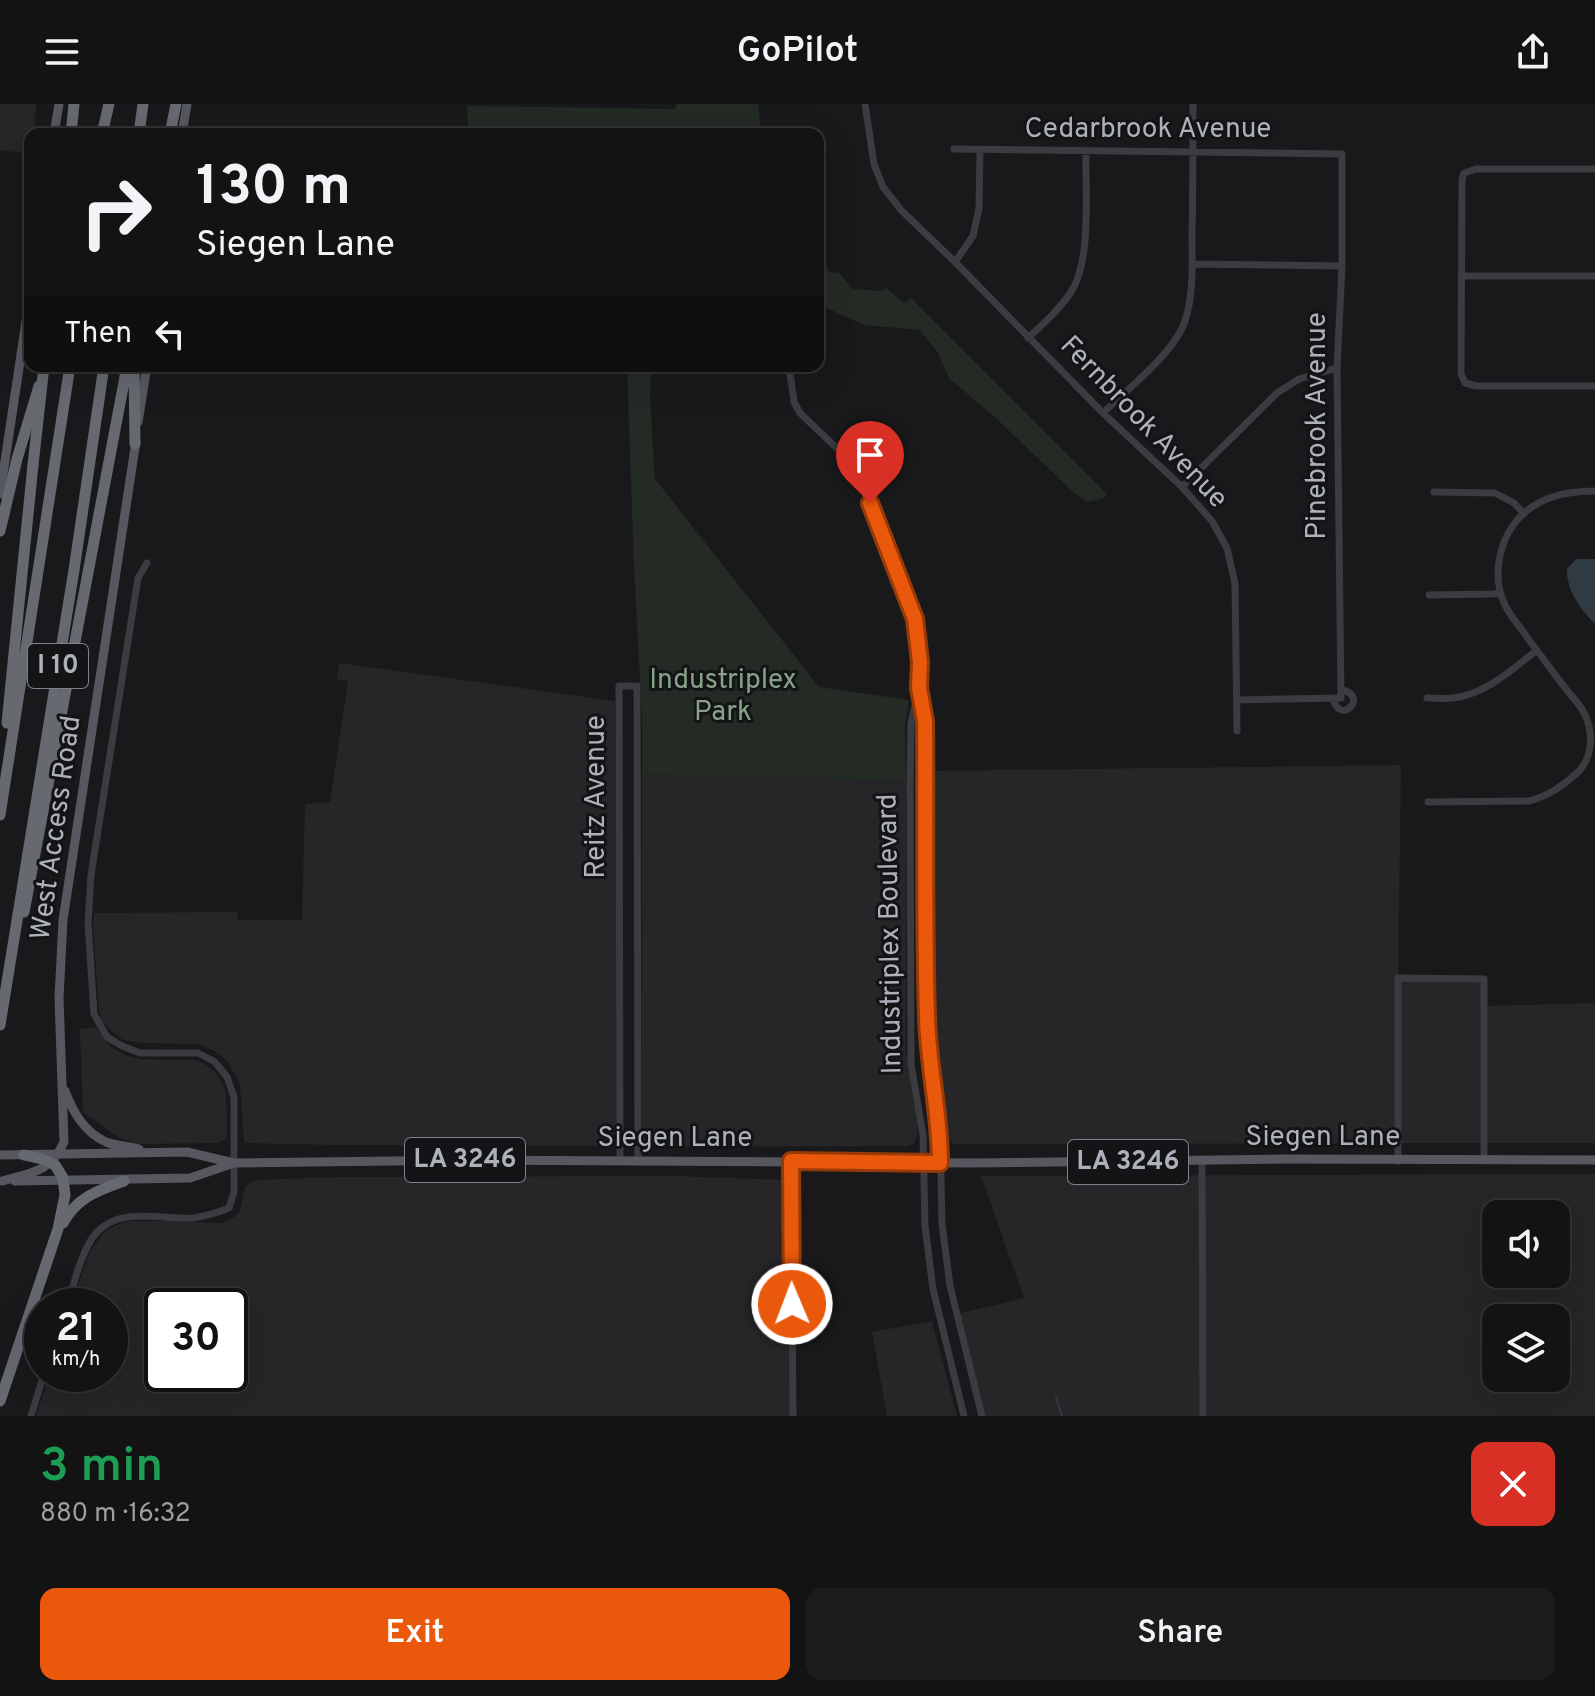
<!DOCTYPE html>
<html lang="en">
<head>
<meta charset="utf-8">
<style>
  body { margin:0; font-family:Overpass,sans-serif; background:#1c1c1d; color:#f1f3f6; height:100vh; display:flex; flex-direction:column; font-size:30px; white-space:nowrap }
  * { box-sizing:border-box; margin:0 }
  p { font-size:26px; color:#9d9ea0 }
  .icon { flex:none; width:44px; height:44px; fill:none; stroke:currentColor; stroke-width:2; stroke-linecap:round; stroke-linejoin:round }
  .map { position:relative; height:1312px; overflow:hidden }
  .panel { display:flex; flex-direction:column; background:#131314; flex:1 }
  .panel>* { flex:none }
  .hud { position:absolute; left:24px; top:24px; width:800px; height:244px; border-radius:16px; box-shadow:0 8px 32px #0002,0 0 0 2px #323234; background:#131314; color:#f1f3f6; overflow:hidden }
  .buttons { position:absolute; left:1482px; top:1096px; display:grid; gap:16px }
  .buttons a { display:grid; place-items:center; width:88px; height:88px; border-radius:16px; background:#131314; box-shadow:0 8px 32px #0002,0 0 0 2px #323234; font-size:40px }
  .speed { position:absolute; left:24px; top:1184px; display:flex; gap:16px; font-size:40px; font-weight:700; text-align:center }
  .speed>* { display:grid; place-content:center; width:104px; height:104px; border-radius:50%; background:#131314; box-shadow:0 8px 32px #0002,0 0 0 2px #323234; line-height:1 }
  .speed small { font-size:20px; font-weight:400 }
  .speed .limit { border:4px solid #111; border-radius:12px; background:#fff; color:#111 }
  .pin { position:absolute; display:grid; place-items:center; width:68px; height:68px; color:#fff; margin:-82px -34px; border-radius:50% 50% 50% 0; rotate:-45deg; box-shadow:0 0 8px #0007 }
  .pin .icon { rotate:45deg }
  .me { position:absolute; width:88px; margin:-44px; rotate:359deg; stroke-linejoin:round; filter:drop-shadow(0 0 6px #0008) }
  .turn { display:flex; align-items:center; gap:28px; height:168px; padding:0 40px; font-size:36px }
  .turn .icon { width:104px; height:104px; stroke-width:2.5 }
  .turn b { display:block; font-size:56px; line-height:68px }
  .then { display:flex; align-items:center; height:76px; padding:0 40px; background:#0003; gap:16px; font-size:30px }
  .round { display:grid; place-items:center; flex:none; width:84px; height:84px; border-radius:16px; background:#1c1c1d }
  .overview { display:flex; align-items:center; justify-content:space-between; height:136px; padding:0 40px }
  h1 { font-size:48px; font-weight:600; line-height:60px; color:#1e9e55 }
  .primary-button { display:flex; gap:16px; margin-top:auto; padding:16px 40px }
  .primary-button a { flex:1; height:92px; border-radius:16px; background:#ea580c; color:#fff; font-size:32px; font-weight:600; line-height:92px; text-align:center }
  .primary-button a+a { background:#1c1c1d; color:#f1f3f6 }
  header { display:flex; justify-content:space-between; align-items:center; height:104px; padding:0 40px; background:#131314; font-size:36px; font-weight:600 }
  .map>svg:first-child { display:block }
  .built { fill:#262528; fill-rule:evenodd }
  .green { fill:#242b25 }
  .water { fill:#323a41 }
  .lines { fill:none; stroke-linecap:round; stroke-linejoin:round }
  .stream { stroke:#323a41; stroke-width:2 }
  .minor { stroke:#3b3b40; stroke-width:7 }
  .major { stroke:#57585f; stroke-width:9 }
  .highway { stroke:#676971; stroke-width:11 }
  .highway-bridge { stroke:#676971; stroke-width:11 }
  .route-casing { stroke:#983908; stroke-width:20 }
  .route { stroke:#ea580c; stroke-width:14 }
  .labels { text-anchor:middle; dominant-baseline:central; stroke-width:6; stroke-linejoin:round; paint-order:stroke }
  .shield { fill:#141416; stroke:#7f8289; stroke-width:2 }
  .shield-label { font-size:26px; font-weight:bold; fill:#adb1ba }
  .street-label { font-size:28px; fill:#adb1ba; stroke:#141416 }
  .park-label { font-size:28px; fill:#86a388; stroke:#141416 }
</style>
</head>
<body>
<header><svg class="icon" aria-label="menu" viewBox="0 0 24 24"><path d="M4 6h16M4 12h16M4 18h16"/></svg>GoPilot<svg class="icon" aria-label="share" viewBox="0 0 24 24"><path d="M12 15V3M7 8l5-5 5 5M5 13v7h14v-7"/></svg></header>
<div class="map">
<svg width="1595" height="1312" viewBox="0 0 1595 1312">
  <rect width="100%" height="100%" fill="#19191b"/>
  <!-- built -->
  <path class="built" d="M0,0H36L34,30H30V38L24,49L0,46Z
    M339,559L615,597L617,1042L335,1041L244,1039L240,980L228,958L221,952L213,946L198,940L145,939L123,936L108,924L101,915L99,904L93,825L94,809L237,808L238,816H302L305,700L330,698L348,577L337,575Z
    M1401,661L1398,874L1484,875V902L1595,899V1039L954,1040L940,1030L930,964L925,667Z
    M642,671L906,677V949L918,1019L917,1033L914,1039L908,1042L655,1043L645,1039L642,1032Z
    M96,923L111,943L125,951L139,955L194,956L203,959L214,967L221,976L226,990L227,1030L225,1035L218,1039L137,1040L118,1033L83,1008L80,925Z
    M1595,1070V1312H985L957,1210L1024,1194L981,1072ZM1496,1110H1556V1170H1496ZM1496,1214H1556V1274H1496Z
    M676,1072L787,1076L790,1312H36L50,1270H110V1202H71L90,1147L105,1127L121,1119L129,1117H162L223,1119L234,1113L240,1107L245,1083L256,1076L337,1073ZM162,1202H230V1270H162Z
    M932,1217L957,1312H887L872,1228Z"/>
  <!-- green -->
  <path class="green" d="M677,0H758L761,30H468L467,2L675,5Z
    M818,146L830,169L838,168L853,185L881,187L886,184L904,199L911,194L1107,390L1102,395L1087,398L1071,386L998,316L949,274L937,247L919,226L864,221L818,200Z
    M627,262H651L650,296L655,375L819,583L909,596L905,621L906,677L642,671V612L634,463Z"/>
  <!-- water -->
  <path class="water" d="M1576,455H1595V520C1581,506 1566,486 1567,465Z"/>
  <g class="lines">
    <!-- stream -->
    <path class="stream" d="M1056,1293L1062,1312"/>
    <!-- minor -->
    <path class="minor" d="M865,0L874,60L883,83L901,106L955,158L1103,309L1182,383L1212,417L1227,444L1235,480L1237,627
      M954,45L1342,50V162L1337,264L1341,594L1237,596
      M1595,65H1476L1464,69L1462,76L1461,270L1465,279L1476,282H1595
      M955,158L973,132L979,104L980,47
      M1192,160L1342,162
      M1462,172H1595
      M1028,234C1043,220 1059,206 1071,188C1092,156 1085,86 1086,47
      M789,262L794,298L800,309L845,352L868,394L904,484L915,515L918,526L920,558L919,584L911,619L910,680L911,960L923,1031L925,1122L933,1185L964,1312
      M1103,309C1128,285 1174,249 1185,217C1194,190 1192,158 1192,130C1193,87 1193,43 1193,0
      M1182,383L1277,289L1299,275L1337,264
      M1434,388L1495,389L1514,399L1524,410
      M1429,491L1492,490L1500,489
      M920,590L925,617L927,914L930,964L940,1030L942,1120L950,1182L982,1312
      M1333,594C1339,623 1370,592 1342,586
      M1427,594C1436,594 1445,595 1453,594C1486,590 1511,566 1536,547
      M1428,698L1529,697C1548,692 1561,683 1576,670C1593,655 1594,628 1584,609C1580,600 1571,592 1566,585C1551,565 1536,546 1522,526C1516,518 1509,510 1505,501C1493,476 1497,443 1514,420C1534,394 1563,387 1595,387
      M1202,1056L1203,1312
      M620,1057L619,582H637L638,1057
      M791,1057L793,1312
      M1398,1057V874L1484,875V1056
      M67,1202C74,1180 82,1144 97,1128C121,1102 163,1116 193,1114C206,1112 217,1109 229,1104L234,1088V993L227,973L215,958L198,949H140L122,942L107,933L94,910L88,819L91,771L138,474L147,459
      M31,1312L44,1270"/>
    <!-- major -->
    <path class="major" d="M54,30L59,0
      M182,30L187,0
      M138,318L147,262
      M0,390L30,191
      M65,987C73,1008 84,1028 106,1038C116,1042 128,1042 139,1045
      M0,1051L187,1048L234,1059L472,1056L972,1059L1283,1055L1595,1056
      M2,1077C31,1069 51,1068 64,1038L59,894L63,816L136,337
      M15,1077L190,1074L234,1059"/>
    <!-- highway -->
    <path class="highway" d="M71,30L74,0
      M102,30L109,0
      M139,30L143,0
      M170,30L176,0
      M134,262L135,340
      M0,427L17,355L39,282
      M7,619L33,361
      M0,711L70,262
      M24,808L127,262
      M0,921L74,466L104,262
      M63,1119C77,1093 99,1086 124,1077
      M0,1297L58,1125L65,1091L63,1074L55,1061L42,1055L24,1051"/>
    <!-- highway-bridge -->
    <path class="highway-bridge" d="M33,361L44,262"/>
  </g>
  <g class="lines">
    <!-- route casing -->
    <g class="route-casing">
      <path id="route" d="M792,1200L791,1057L940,1059C940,1009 928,961 927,912C924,814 926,715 925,617L919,584L920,558L915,515L870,399"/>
    </g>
    <!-- route -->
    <use href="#route" class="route"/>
  </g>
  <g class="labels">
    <!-- shield labels -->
    <g class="shield">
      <rect x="28" y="540" width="60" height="44" rx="6"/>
      <rect x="405" y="1034" width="120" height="44" rx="6"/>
      <rect x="1068" y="1036" width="120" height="44" rx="6"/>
    </g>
    <g class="shield-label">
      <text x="58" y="562">I 10</text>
      <text x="465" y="1056">LA 3246</text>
      <text x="1128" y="1058">LA 3246</text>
    </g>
    <!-- street labels -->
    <g class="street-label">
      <text x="1148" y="26">Cedarbrook Avenue</text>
      <text transform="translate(1143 319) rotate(46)">Fernbrook Avenue</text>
      <text transform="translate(1318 322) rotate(-90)">Pinebrook Avenue</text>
      <text transform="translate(597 693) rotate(-90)">Reitz Avenue</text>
      <text transform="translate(57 724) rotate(-82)">West Access Road</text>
      <text transform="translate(891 830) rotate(-91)">Industriplex Boulevard</text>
      <text x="1323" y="1034">Siegen Lane</text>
      <text x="675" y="1035">Siegen Lane</text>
    </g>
    <!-- park labels -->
    <g class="park-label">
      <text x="723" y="577">Industriplex<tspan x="723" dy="32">Park</tspan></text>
    </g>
  </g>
</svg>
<div class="buttons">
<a><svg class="icon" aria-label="sound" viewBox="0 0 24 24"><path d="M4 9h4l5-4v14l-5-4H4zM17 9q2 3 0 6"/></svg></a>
<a><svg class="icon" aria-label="layers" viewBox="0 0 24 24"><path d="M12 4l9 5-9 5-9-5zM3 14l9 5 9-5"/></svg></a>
</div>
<div class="speed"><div>21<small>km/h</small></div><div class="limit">30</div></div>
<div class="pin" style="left:870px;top:399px;background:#d93025"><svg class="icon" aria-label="arrive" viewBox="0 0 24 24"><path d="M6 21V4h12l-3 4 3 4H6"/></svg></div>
<svg class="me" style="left:792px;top:1200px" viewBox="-20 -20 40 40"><circle r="17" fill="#ea580c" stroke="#fff" stroke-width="3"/><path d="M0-11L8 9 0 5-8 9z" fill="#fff"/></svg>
<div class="hud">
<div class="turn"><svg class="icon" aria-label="right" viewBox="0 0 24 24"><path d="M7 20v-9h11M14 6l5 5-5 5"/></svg><div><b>130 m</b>Siegen Lane</div></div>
<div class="then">Then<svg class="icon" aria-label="left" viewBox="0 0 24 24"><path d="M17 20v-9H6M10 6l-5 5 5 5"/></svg></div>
</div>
</div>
<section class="panel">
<div class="overview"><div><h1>3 min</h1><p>880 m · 16:32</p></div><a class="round" style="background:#d93025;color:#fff"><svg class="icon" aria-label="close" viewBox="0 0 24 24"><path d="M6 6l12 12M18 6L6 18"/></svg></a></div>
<div class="primary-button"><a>Exit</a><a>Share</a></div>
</section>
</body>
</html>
